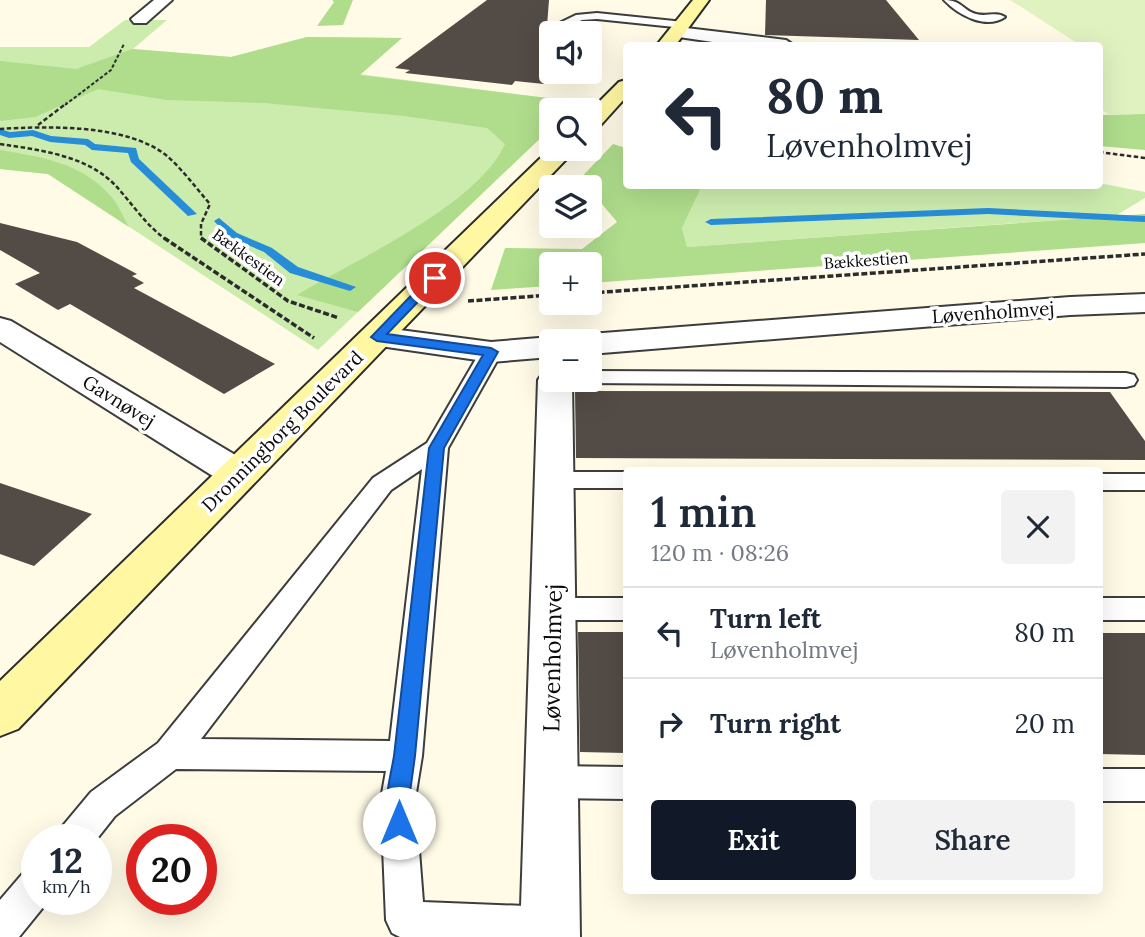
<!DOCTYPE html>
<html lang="en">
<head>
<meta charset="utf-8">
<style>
  body { margin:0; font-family:Lora,serif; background:#f2f2f3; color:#1f2937; height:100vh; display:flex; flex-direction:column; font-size:26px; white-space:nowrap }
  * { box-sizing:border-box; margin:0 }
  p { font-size:23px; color:#747a83 }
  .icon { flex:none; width:38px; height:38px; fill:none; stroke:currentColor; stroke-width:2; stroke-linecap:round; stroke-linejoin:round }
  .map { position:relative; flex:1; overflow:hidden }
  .details { position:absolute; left:623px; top:467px; width:480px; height:427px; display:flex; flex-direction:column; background:#fff; border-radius:7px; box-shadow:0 7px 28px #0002 }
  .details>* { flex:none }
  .banner { position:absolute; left:623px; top:42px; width:480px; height:147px; border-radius:7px; box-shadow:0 7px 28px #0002; background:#fff; color:#1f2937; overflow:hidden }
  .controls { position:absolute; left:539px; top:21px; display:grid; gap:14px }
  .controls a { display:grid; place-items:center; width:63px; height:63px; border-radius:7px; background:#fff; box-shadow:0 7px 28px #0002; font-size:35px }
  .speed { position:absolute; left:21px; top:824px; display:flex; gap:14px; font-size:35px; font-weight:700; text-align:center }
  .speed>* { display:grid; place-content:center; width:91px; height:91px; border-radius:50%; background:#fff; box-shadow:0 7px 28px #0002; line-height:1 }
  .speed small { font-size:18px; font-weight:400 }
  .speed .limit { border:10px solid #d22; background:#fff; color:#111 }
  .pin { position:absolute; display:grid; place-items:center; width:60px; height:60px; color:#fff; margin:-30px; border:4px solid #fff; border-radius:50%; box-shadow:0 2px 7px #0007 }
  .me { position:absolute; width:77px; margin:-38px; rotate:0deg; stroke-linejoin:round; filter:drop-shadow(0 0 5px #0008) }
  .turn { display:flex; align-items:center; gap:24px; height:147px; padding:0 28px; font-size:32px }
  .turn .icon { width:91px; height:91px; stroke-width:2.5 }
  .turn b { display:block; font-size:49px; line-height:60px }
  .round { display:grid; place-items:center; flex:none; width:74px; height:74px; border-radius:7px; background:#f2f2f3 }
  .head { display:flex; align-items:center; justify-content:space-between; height:119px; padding:0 28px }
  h1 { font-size:42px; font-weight:600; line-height:52px }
  .cta { display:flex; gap:14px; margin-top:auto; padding:14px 28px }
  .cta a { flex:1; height:80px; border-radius:7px; background:#111827; color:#fff; font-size:28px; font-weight:600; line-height:80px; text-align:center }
  .cta a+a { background:#f2f2f3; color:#1f2937 }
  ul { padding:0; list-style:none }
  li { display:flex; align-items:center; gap:21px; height:91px; padding:0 28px; border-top:2px solid #e0e1e3 }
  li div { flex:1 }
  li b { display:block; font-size:26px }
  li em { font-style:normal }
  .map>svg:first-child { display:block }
  .green { fill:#ccecae }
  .forest { fill:#afdd8c }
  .pitch { fill:#e0f2c0 }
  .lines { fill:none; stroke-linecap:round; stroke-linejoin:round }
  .stream { fill:#288dd7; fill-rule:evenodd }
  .building { fill:#534b45 }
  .lane-casing { stroke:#3d3d3d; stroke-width:4 }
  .street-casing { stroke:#3d3d3d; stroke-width:4 }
  .secondary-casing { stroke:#2c2c2c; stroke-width:4 }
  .path-far2 { stroke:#2c2c2c; stroke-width:2; stroke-dasharray:3.5 2; stroke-linecap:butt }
  .path-far1 { stroke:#2c2c2c; stroke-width:2.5; stroke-dasharray:4.5 2.5; stroke-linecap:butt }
  .path { stroke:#2c2c2c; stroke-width:3.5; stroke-dasharray:6 2.5; stroke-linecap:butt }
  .lane { fill:#fff; fill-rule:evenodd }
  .street { fill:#fff; fill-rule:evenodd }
  .secondary { fill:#fff7a2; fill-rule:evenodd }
  .route { fill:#1a73e8; stroke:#114b97; stroke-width:2 }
  .labels { text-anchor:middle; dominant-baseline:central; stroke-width:7; stroke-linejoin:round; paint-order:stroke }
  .far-street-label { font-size:16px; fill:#0a0a0a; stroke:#fff }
  .street-label { font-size:19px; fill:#0a0a0a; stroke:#fff }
  .near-street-label { font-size:23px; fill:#0a0a0a; stroke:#fff }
</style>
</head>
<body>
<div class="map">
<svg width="1145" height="937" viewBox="0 0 1145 937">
  <rect width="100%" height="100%" fill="#fffbe7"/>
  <!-- green -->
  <path class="green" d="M125,20H167L133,49L231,57L307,37L402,38L359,74L579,102L570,110H551V128L318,350L48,174L0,169V47H89Z
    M1099,183L1145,192V198L1115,216L687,247L682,228L702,186Z"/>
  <!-- forest -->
  <path class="forest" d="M332,0H353L343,25L317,26L334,2Z
    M307,37L402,38L360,75L579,102L570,110H551V128L358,312L297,295C355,260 478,205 505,144L487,128L404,116L264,103L167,100L98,89L35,117L0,121V61L76,69L132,49L231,57Z
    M1145,114V150L1099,146V115Z
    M613,144L626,148V186H702L682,228L687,247L1145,214V243L590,283V264H551V286L491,290L505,248L582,249L617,222L602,204L590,196V187L573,186Z
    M0,150C41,157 79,162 109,194C118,203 123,217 129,227L48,174L0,169Z"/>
  <!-- pitch -->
  <path class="pitch" d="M1010,0H1145V114H1108L1099,108V46L1080,45Z"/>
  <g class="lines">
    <!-- stream -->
    <path class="stream" d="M0,129L10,132L33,130L51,136L88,139L95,144L136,148L139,159L197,214L188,216L131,162L128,153L92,150L85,145L50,142L32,136L9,138L0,135Z
      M988,208L1145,216V222L988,214L711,225L705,222L711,219Z
      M219,218L237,233L272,248L298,267L356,287L350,291L290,273L264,252L229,237L214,221Z"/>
  </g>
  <!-- building -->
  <path class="building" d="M487,0H549L547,26L543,29L547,34L544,84L515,81L512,85L405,73L410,70L395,68Z
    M766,0H886L919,40L765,35Z
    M0,223L77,242L137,274L132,276L144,283L134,288L275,364L224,394L70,304L58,310L15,284L40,273L0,250Z
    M575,391L1110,392L1145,441V460L576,458Z
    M0,483L92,514L34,566L0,554Z
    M578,632H626V753L580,752Z
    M1099,633H1145V755L1099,754Z"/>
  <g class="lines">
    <!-- lane casing -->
    <g class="lane-casing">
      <path id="lane" d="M944,0C962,0 962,10 976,14C987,17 996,11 1005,17C986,30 958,15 944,0Z
        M597,13L684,22L690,25L684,28L597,19L582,20L551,33L545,30L576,15Z
        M491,346L498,348L502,352L448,448L422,756L415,799L423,902L550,907L564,912L569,926L565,937H400L392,933L386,920L381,799L386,771L176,769L115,816L96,840H56L61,828L91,792L158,743L373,478L427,443L480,352L484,348ZM422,469L390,741L201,739L391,490Z
        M590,371L1126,373L1134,375L1137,380L1134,385L1126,387L582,383L580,380H590Z
        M554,472H626V488H554L545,486L542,480L545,474Z
        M1099,474H1145V490H1099Z
        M553,598H626V620H553L543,617L539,609L543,601Z
        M1099,598H1145V620H1099Z
        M551,766L626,767V799L551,798L539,793L534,782L539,771Z
        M1099,769H1145V801H1099Z
        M37,867V900H49L19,937H0V900L24,872Z"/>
    </g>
    <!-- street casing -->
    <g class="street-casing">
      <path id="street" d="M154,0H172L146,23H134L131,19Z
        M678,27L786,40L795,46H740L672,36L669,32L672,28Z
        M1145,294V312L1070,315L590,354V341H576L578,337L590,334L1070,297Z
        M0,318L11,321L252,465L257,474L252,483L238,487L224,483L0,342Z
        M377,327L491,342L551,337L563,341H551V357L491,362L366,344L361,337L366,330Z
        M551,371V380H572L580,937H520L538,380L543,373Z"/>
    </g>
    <!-- secondary casing -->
    <g class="secondary-casing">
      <path id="secondary" d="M693,0H709L675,46H656Z
        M626,80V97L598,128L590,130V111L619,82Z
        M551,148L576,149L18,729L0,736V681Z"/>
    </g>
    <!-- path-far2 -->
    <path class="path-far2" d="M65,105L111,70L124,44"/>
    <!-- path-far1 -->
    <path class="path-far1" d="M38,125L67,103
      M0,129C48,126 128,124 167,156C183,170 196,188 210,204L201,224V238L204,240
      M0,144C39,150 86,155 115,185C131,202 147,227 167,240
      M1099,152L1145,158"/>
    <!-- path -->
    <path class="path" d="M164,238L314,338
      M201,238L288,301L339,318
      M590,293L1145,254
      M468,301L551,295"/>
    <!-- lane -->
    <use href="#lane" class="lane"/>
    <!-- street -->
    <use href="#street" class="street"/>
    <!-- secondary -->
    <use href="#secondary" class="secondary"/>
  </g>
  <!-- route -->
  <path class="route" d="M435,274L441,278L439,280L387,334L491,348L498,352L444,448L415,756L409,799L411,823L407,831L399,834L391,831C381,808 390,780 394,756L429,448L483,355L377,341L371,337L431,275Z"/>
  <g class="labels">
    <!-- far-street labels -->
    <g class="far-street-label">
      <text transform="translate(249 257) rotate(36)">Bækkestien</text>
      <text transform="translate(866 260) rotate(-4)">Bækkestien</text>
    </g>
    <!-- street labels -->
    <g class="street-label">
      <text transform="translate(993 312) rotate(-4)">Løvenholmvej</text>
      <text transform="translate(119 401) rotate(32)">Gavnøvej</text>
      <text transform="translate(282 431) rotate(-45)">Dronningborg Boulevard</text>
    </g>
    <!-- near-street labels -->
    <g class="near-street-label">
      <text transform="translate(552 658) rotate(-89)">Løvenholmvej</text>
    </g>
  </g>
</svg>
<div class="controls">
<a><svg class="icon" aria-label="sound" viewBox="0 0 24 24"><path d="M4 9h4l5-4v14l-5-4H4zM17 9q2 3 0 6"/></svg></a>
<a><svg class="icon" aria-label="search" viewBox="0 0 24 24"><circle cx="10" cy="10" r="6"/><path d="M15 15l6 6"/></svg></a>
<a><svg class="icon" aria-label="layers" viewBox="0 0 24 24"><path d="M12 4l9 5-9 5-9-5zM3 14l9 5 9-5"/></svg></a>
<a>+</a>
<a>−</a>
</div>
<div class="speed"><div>12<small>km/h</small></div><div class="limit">20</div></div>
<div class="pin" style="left:435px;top:278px;background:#d93025"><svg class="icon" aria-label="arrive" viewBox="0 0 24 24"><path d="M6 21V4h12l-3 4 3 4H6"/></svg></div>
<svg class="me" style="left:399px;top:823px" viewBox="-20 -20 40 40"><circle r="19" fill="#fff"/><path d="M0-13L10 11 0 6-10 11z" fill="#1a73e8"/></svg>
<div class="banner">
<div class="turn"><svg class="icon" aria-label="left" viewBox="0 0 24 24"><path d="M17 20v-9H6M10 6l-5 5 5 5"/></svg><div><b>80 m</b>Løvenholmvej</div></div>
</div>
<section class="details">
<div class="head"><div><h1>1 min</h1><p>120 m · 08:26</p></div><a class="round"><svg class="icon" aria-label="close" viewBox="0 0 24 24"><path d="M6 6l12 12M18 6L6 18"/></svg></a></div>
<ul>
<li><svg class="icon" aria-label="left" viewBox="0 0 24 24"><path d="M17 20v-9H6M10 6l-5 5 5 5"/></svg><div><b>Turn left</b><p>Løvenholmvej</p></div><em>80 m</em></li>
<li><svg class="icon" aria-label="right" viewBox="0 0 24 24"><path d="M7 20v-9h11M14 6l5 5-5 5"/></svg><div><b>Turn right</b></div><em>20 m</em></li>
</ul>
<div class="cta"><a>Exit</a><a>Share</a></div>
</section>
</div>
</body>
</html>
